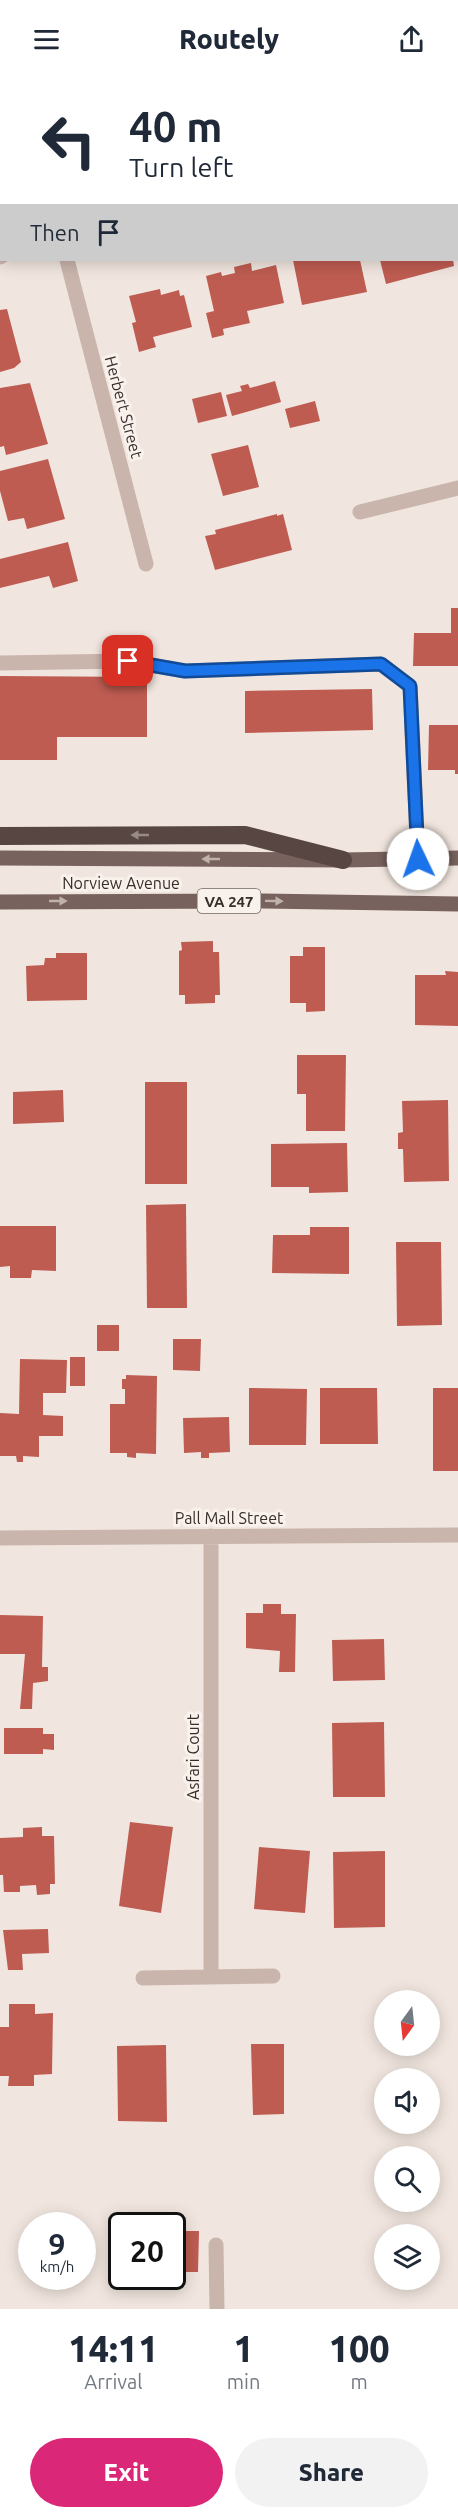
<!DOCTYPE html>
<html lang="en">
<head>
<meta charset="utf-8">
<style>
  body { margin:0; font-family:Ubuntu,sans-serif; background:#f2f2f3; color:#1f2937; height:100vh; display:flex; flex-direction:column; font-size:22px; white-space:nowrap }
  * { box-sizing:border-box; margin:0 }
  p { font-size:20px; color:#747a83 }
  .icon { flex:none; width:33px; height:33px; fill:none; stroke:currentColor; stroke-width:2; stroke-linecap:round; stroke-linejoin:round }
  .map { position:relative; height:2231px; overflow:hidden }
  .panel { display:flex; flex-direction:column; background:#fff; flex:1 }
  .panel>* { flex:none }
  .top-card { position:absolute; left:0px; top:0px; width:459px; height:183px; box-shadow:0 3px 15px #0003; background:#fff; color:#1f2937; overflow:hidden }
  .needle { width:39px; rotate:195deg }
  .buttons { position:absolute; left:374px; top:1912px; display:grid; gap:12px }
  .buttons a { display:grid; place-items:center; width:66px; height:66px; border-radius:50%; background:#fff; box-shadow:0 3px 15px #0003; font-size:30px }
  .speed { position:absolute; left:18px; top:2134px; display:flex; gap:12px; font-size:30px; font-weight:700; text-align:center }
  .speed>* { display:grid; place-content:center; width:78px; height:78px; border-radius:50%; background:#fff; box-shadow:0 3px 15px #0003; line-height:1 }
  .speed small { font-size:15px; font-weight:400 }
  .speed .limit { border:3px solid #111; border-radius:9px; background:#fff; color:#111 }
  .pin { position:absolute; display:grid; place-items:center; width:51px; height:51px; color:#fff; margin:-26px; border-radius:12px; box-shadow:0 3px 9px #0006 }
  .me { position:absolute; width:66px; margin:-33px; rotate:357deg; stroke-linejoin:round; filter:drop-shadow(0 0 4px #0008) }
  .turn { display:flex; align-items:center; gap:21px; height:126px; padding:0 30px; font-size:27px }
  .turn .icon { width:78px; height:78px; stroke-width:2.5 }
  .turn b { display:block; font-size:42px; line-height:51px }
  .then { display:flex; align-items:center; height:57px; padding:0 30px; background:#0003; gap:12px; font-size:22px }
  .eta { display:flex; justify-content:space-evenly; align-items:center; height:102px; text-align:center }
  .eta b { font-size:36px; font-weight:800; line-height:42px }
  .primary-button { display:flex; gap:12px; margin-top:auto; padding:12px 30px }
  .primary-button a { flex:1; height:69px; border-radius:36px; background:#db2777; color:#fff; font-size:24px; font-weight:800; line-height:69px; text-align:center }
  .primary-button a+a { background:#f2f2f3; color:#1f2937 }
  header { display:flex; justify-content:space-between; align-items:center; height:78px; padding:0 30px; background:#fff; font-size:27px; font-weight:800 }
  .map>svg:first-child { display:block }
  .building { fill:#be5c51 }
  .lines { fill:none; stroke-linecap:round; stroke-linejoin:round }
  .minor { stroke:#c9b5ac; stroke-width:15 }
  .major { stroke:#78625d; stroke-width:15 }
  .highway { stroke:#584642; stroke-width:18 }
  .oneway { fill:#988a86 }
  .oneway2 { fill:#bfb1ac }
  .route-casing { stroke:#114b97; stroke-width:15 }
  .route { stroke:#1a73e8; stroke-width:10 }
  .labels { text-anchor:middle; dominant-baseline:central; stroke-width:6; stroke-linejoin:round; paint-order:stroke }
  .shield { fill:#f9f1ec; stroke:#716864; stroke-width:1.5 }
  .shield-label { font-size:15px; font-weight:bold; fill:#372d2a }
  .street-label { font-size:16px; fill:#372d2a; stroke:#f9f1ec }
</style>
</head>
<body>
<header><svg class="icon" aria-label="menu" viewBox="0 0 24 24"><path d="M4 6h16M4 12h16M4 18h16"/></svg>Routely<svg class="icon" aria-label="share" viewBox="0 0 24 24"><path d="M12 15V3M7 8l5-5 5 5M5 13v7h14v-7"/></svg></header>
<div class="map">
<svg width="458" height="2231" viewBox="0 0 458 2231">
  <rect width="100%" height="100%" fill="#f1e6df"/>
  <!-- building -->
  <path class="building" d="M293,182H360L367,214L302,227Z
    M380,182H453L454,188L386,206Z
    M251,185L252,193L276,187L284,225L247,233L250,245L223,251L224,257L212,260L206,235L214,233L206,198L221,194L222,198L235,195L234,189Z
    M160,211L161,217L179,212L180,218L184,217L192,249L153,259L156,269L139,274L132,245L136,244L129,218Z
    M7,231L21,284L14,290L0,294V232Z
    M275,303L281,324L232,338L226,317L242,313L240,308L248,306L250,310Z
    M30,305L48,366L6,377L4,368L0,369V310Z
    M221,314L227,338L198,345L192,321Z
    M315,323L320,343L290,350L285,331Z
    M248,367L259,409L223,418L211,376Z
    M48,381L65,441L27,451L24,440L8,443L0,413V393Z
    M277,436V438L283,436L292,472L215,492L205,458L216,456L215,452Z
    M68,464L78,503L53,510L49,498L0,510V481Z
    M451,530H458V588H413L414,555H451Z
    M0,598L147,599V659H57V682H0Z
    M372,611L373,652L245,655V613Z
    M429,647H458V696H455V692H428Z
    M213,863V874H219L220,917H215V925L185,926V917H179V873L182,872L181,864Z
    M303,869H325V933L306,934V925H290V878H303Z
    M56,875H87V922L27,923L26,888L44,887L45,880H56Z
    M445,893L458,894V948L415,947V897H446Z
    M297,977H346L345,1053H306V1016H297Z
    M145,1004H187V1106H145Z
    M63,1012L64,1044L13,1046V1014Z
    M448,1022L449,1103L404,1104L403,1071H398V1055L403,1054L402,1023Z
    M347,1065L348,1114L309,1115V1109H271V1066Z
    M186,1126L187,1230H147L146,1127Z
    M0,1148H56V1193L32,1192L31,1200H10V1188L0,1189Z
    M310,1149H349V1196L272,1195L273,1157H310Z
    M396,1164H441L442,1247L397,1248Z
    M97,1247H119V1273H97Z
    M173,1261H201L200,1293L173,1292Z
    M70,1279H85V1308H70Z
    M20,1281L67,1282L66,1315H43V1337L63,1338V1358H39V1379L23,1378V1384H17L16,1378H0V1335L19,1336Z
    M126,1297L157,1298L156,1376L136,1375V1380L127,1379V1375H110V1326H125V1311H122V1301H126Z
    M249,1310L307,1311L306,1367H249Z
    M320,1310H377L378,1366H320Z
    M433,1310H458V1393H433Z
    M229,1339L230,1374L209,1375V1380H201V1374L184,1375L183,1340Z
    M263,1526H281V1536H296L295,1594H279L280,1573L246,1570V1535H263Z
    M0,1537L43,1538L42,1589H48V1603L33,1605L32,1631H20L25,1576H0Z
    M384,1561L385,1602L333,1603L332,1562Z
    M384,1644L385,1719H333L332,1645Z
    M4,1650H43V1656H54V1672L43,1671V1676H4Z
    M130,1744L173,1749L161,1835L119,1828Z
    M42,1749V1758H54L55,1806H50V1816L37,1817L36,1807L20,1808V1814H4L3,1797H0V1760L23,1759V1750Z
    M259,1769L310,1773L305,1835L254,1831Z
    M385,1773V1849L334,1850L333,1774Z
    M48,1851L49,1875L22,1876L23,1892H8L3,1852Z
    M9,1926H35V1936L53,1935L52,1996L34,1997V2008H8L9,1998H0V1949H9Z
    M251,1966H284V2036L253,2037Z
    M166,1967L167,2044L118,2043L117,1968Z
    M115,2152H122V2193H115Z
    M172,2153H199L198,2194H172Z"/>
  <g class="lines">
    <!-- minor -->
    <path class="minor" d="M21,0V2
      M0,179L2,178
      M67,182L146,486
      M360,434L458,410
      M0,585L128,583L185,593L381,586L410,608L418,781
      M211,1458V1899
      M0,1460L458,1457
      M143,1900L273,1898
      M216,2167L217,2231"/>
    <!-- major -->
    <path class="major" d="M0,780L343,782L458,780
      M0,824L263,823L458,826"/>
    <!-- highway -->
    <path class="highway" d="M0,758L245,757L343,782"/>
  </g>
  <!-- one-way arrows -->
  <defs><path id="oneway-solid" d="M-6-.8H1V-3.2L6.5 0L1 3.2V.8H-6Z" transform="scale(1.5)"/></defs>
  <use class="oneway" href="#oneway-solid" transform="translate(140 757) rotate(180)"/>
  <g class="oneway2">
    <use href="#oneway-solid" transform="translate(211 781) rotate(-180)"/>
    <use href="#oneway-solid" transform="translate(58 823)"/>
    <use href="#oneway-solid" transform="translate(274 823) rotate(1)"/>
  </g>
  <g class="lines">
    <!-- route casing -->
    <g class="route-casing">
      <path id="route" d="M128,583L185,593L381,586L410,608L418,781"/>
    </g>
    <!-- route -->
    <use href="#route" class="route"/>
  </g>
  <g class="labels">
    <!-- shield labels -->
    <rect class="shield" x="197.5" y="811" width="63" height="24" rx="4.5"/>
    <g class="shield-label">
      <text x="229" y="823">VA 247</text>
    </g>
    <!-- street labels -->
    <g class="street-label">
      <text transform="translate(124 329) rotate(75)">Herbert Street</text>
      <text x="121" y="805">Norview Avenue</text>
      <text x="229" y="1440">Pall Mall Street</text>
      <text transform="translate(193 1679) rotate(-90)">Asfari Court</text>
    </g>
  </g>
</svg>
<div class="buttons">
<a><svg class="needle" viewBox="-14 -14 28 28"><path d="M0-13l5 13h-10z" fill="#e53935"/><path d="M0 13l5-13h-10z" fill="#747a83"/></svg></a>
<a><svg class="icon" aria-label="sound" viewBox="0 0 24 24"><path d="M4 9h4l5-4v14l-5-4H4zM17 9q2 3 0 6"/></svg></a>
<a><svg class="icon" aria-label="search" viewBox="0 0 24 24"><circle cx="10" cy="10" r="6"/><path d="M15 15l6 6"/></svg></a>
<a><svg class="icon" aria-label="layers" viewBox="0 0 24 24"><path d="M12 4l9 5-9 5-9-5zM3 14l9 5 9-5"/></svg></a>
</div>
<div class="speed"><div>9<small>km/h</small></div><div class="limit">20</div></div>
<div class="pin" style="left:128px;top:583px;background:#d93025"><svg class="icon" aria-label="arrive" viewBox="0 0 24 24"><path d="M6 21V4h12l-3 4 3 4H6"/></svg></div>
<svg class="me" style="left:418px;top:781px" viewBox="-20 -20 40 40"><circle r="19" fill="#fff"/><path d="M0-13L10 11 0 6-10 11z" fill="#1a73e8"/></svg>
<div class="top-card">
<div class="turn"><svg class="icon" aria-label="left" viewBox="0 0 24 24"><path d="M17 20v-9H6M10 6l-5 5 5 5"/></svg><div><b>40 m</b>Turn left</div></div>
<div class="then">Then<svg class="icon" aria-label="arrive" viewBox="0 0 24 24"><path d="M6 21V4h12l-3 4 3 4H6"/></svg></div>
</div>
</div>
<section class="panel">
<div class="eta">
<div><b>14:11</b><p>Arrival</p></div>
<div><b>1</b><p>min</p></div>
<div><b>100</b><p>m</p></div>
</div>
<div class="primary-button"><a>Exit</a><a>Share</a></div>
</section>
</body>
</html>
